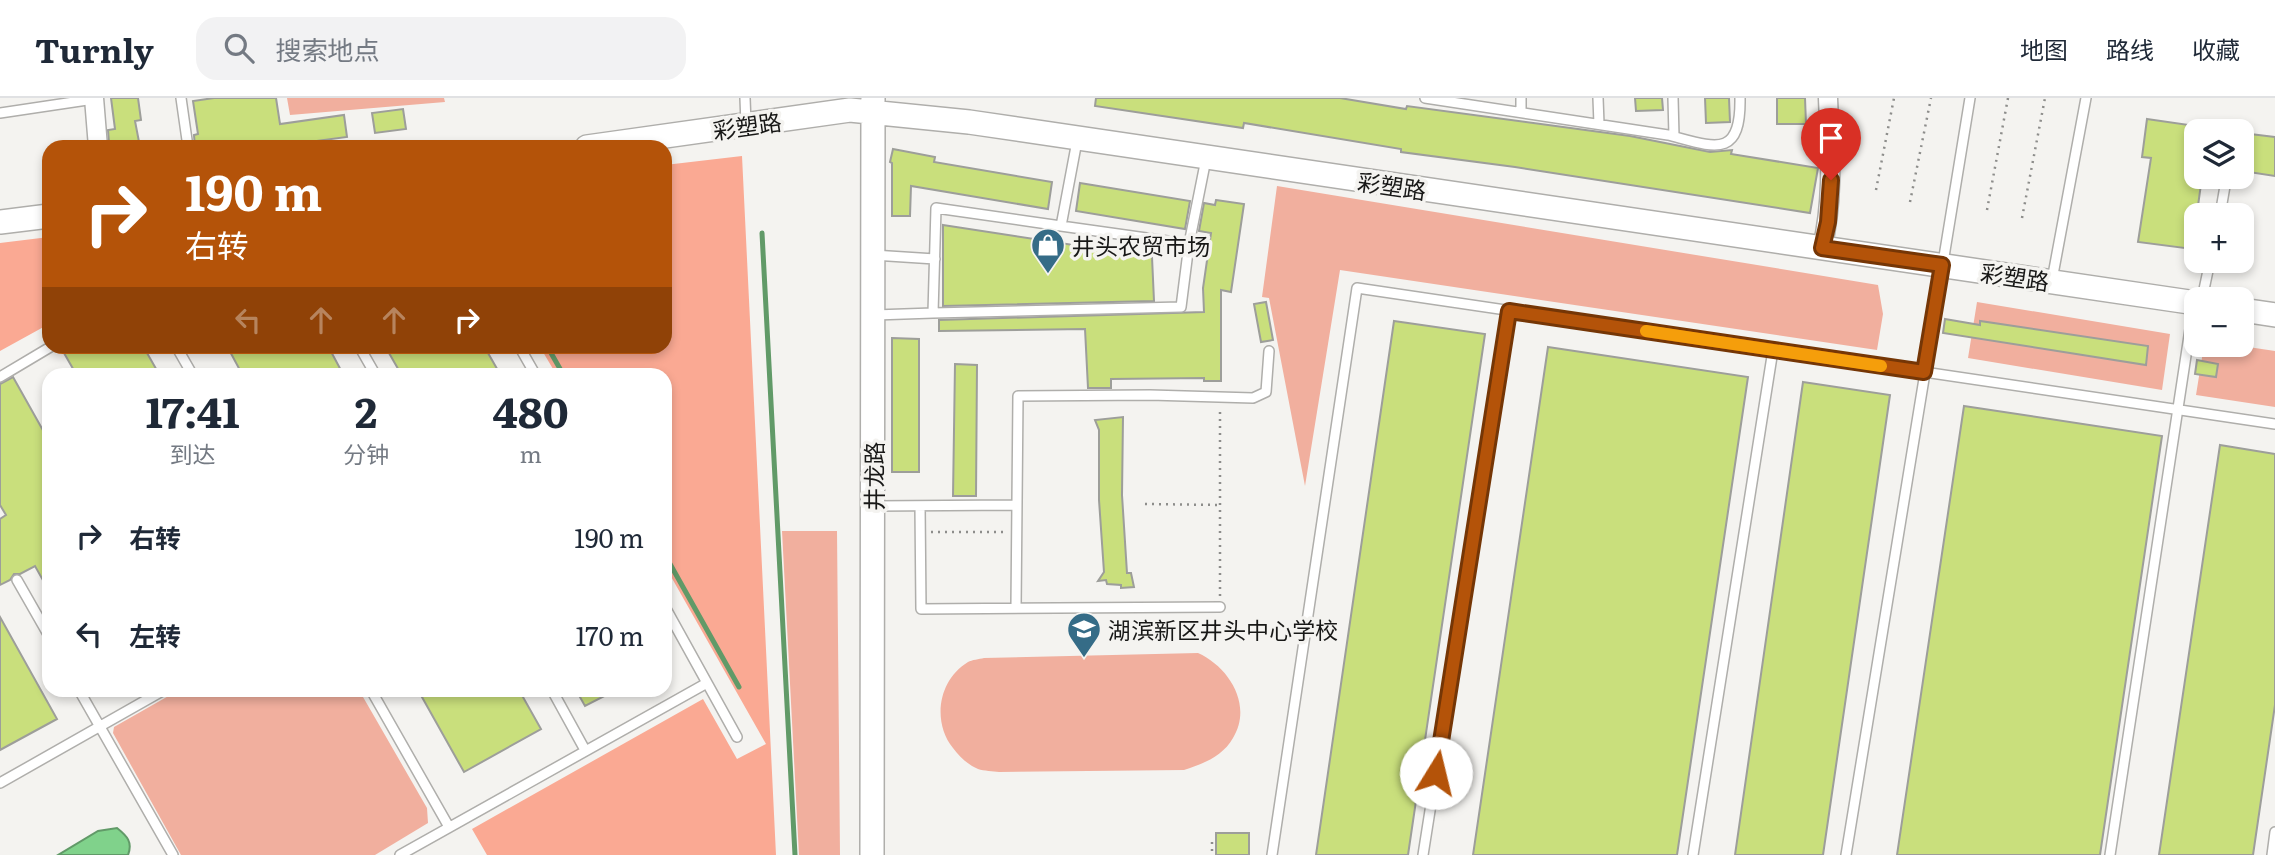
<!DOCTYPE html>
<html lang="zh">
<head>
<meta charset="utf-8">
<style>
  body { margin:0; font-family:Literata,"Noto Sans SC",serif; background:#f2f2f3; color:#1f2937; height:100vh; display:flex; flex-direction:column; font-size:26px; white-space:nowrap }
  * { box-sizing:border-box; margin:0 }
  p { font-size:23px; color:#747a83 }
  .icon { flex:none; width:38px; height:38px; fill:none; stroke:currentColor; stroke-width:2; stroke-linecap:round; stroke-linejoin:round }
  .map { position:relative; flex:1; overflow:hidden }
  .details { position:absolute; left:42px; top:270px; width:630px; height:329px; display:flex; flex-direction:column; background:#fff; border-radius:21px; box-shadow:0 4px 10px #0003 }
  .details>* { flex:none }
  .hud { position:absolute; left:42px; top:42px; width:630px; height:214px; border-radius:21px; box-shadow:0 4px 10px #0003; background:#b45309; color:#fff; overflow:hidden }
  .controls { position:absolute; left:2184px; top:21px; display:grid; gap:14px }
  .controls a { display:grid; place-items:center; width:70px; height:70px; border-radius:14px; background:#fff; box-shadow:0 4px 10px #0003; font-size:35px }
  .pin { position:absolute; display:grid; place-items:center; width:60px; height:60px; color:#fff; margin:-72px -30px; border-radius:50% 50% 50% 0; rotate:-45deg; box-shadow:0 0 7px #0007 }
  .pin .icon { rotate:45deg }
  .me { position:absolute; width:77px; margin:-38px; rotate:9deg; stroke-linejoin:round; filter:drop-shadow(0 0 5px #0008) }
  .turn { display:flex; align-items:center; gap:24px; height:147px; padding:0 28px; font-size:32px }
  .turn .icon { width:91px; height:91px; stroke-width:2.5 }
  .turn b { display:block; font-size:49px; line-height:60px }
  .lanes { display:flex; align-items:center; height:66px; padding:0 28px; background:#0003; justify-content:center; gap:35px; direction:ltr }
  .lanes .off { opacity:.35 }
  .eta { display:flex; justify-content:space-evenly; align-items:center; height:119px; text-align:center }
  .eta b { font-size:42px; font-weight:700; line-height:49px }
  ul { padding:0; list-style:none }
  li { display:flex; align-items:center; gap:21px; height:98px; padding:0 28px }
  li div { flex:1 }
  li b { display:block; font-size:26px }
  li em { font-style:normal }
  header { display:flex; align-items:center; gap:42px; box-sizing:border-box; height:98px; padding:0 35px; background:#fff; border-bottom:2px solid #e0e1e3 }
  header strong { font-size:33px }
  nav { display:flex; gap:38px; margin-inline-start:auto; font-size:24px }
  .search { width:490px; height:63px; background:#f2f2f3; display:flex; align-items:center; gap:18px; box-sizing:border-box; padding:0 24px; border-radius:21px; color:#747a83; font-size:26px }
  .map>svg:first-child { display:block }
  .green { fill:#f1af9e }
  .forest { fill:#faa993 }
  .water { fill:#80d28b; stroke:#619a68; stroke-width:2 }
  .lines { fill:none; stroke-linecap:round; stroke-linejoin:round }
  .stream { stroke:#619a68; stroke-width:5 }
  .building { fill:#c9df7c; stroke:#9d9e9a; stroke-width:2 }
  .service-casing { stroke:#afaeab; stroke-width:12 }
  .minor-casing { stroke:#afaeab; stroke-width:21 }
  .tertiary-casing { stroke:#afaeab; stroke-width:26 }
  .path { stroke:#8d8d8b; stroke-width:2.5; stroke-dasharray:2 5; stroke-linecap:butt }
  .service { stroke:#fff; stroke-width:9 }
  .minor { stroke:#fff; stroke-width:18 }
  .tertiary { stroke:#fff; stroke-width:23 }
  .route-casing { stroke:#753606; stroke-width:18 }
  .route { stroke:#b45309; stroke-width:12 }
  .slow { stroke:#f59e0b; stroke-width:12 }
  .labels { text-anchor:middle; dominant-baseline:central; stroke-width:7; stroke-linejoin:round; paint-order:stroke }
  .street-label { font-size:23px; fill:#181817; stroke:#f4f3f0 }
  .poi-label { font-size:23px; fill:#181817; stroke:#f4f3f0; text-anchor:start }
</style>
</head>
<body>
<header>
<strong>Turnly</strong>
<div class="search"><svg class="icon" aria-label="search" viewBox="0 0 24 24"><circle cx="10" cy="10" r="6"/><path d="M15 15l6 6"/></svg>搜索地点</div>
<nav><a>地图</a><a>路线</a><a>收藏</a></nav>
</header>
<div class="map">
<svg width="2275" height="757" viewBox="0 0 2275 757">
  <rect width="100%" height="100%" fill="#f4f3f0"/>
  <!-- green -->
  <path class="green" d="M287,0H444L445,4L290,17Z
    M1277,88L1878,187L1883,216L1877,252L1340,172L1305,388L1269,200L1262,199Z
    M1977,204L2170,236L2162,292L1968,260Z
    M2204,247H2235L2275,253V309L2196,297Z
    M782,433H837L840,757H799Z
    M1198,555C1229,569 1253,607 1233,640C1223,658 1203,666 1184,672L999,674C993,673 984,673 978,671C968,667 959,658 953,650C932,624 938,582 968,564C972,562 979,561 984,560Z
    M179,592H359L427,710L428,725L375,757H181L113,635L114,629Z"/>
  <!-- forest -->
  <path class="forest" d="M742,58L776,757H487L472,731L703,601L737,661L766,646L665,468V276H556L540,249L665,248V67Z
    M49,139V226L0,253V145Z"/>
  <!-- water -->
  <path class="water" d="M117,730C127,738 133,744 128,757H58L98,733Z"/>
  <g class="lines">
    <!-- stream -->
    <path class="stream" d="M762,135L795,757
      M547,248L563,276
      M665,457L739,589"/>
  </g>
  <!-- building -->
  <path class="building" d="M111,0H138L141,22L135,23L140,49H112V45H109L108,32L115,31Z
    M214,0H276L280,26L344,17L347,39L271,49H195L194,37L198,36L193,3Z
    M1096,0H1340L1406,11L1407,8L1630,38L1710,54L1732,52L1731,56L1818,70L1810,115L1515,69L1401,54V51L1244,25L1243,30L1095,8Z
    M1635,0H1662L1663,12L1636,13Z
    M1705,0H1729L1730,24L1706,25Z
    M1777,0H1805L1806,26H1777Z
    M403,11L406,31L375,35L372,15Z
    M2147,21L2196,28V79H2202L2192,151L2138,144L2151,60L2142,59Z
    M2242,35L2275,39V78L2242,73Z
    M893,51L935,59L934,64L1052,84L1048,111L911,88L910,118H892V65L890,64Z
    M1080,85L1190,103L1185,131L1076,113Z
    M1216,102L1244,106L1231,194L1221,192V283H1204V280L1111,281V290H1088L1085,231L939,233V222L1204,214L1203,190L1211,135L1199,133L1204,105L1215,107Z
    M943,127L1152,159L1154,203L943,208Z
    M1266,204L1273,242L1261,244L1254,206Z
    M1945,221L1980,227V223L2148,248L2146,267L1943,235Z
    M1394,223L1485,236L1408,757H1316Z
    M892,240L919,241V374H892Z
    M60,248H143L159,276H76Z
    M227,248H328L343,276H242Z
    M385,248H484L500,276H401Z
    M1548,249L1748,279L1677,757H1473Z
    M2197,262L2218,266L2216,279L2195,276Z
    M955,266L977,267L976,398H953Z
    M13,279L49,343V493L35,468L20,476H14L10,482L0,487V421L6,417L0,407V286Z
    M1803,284L1890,297L1823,757H1735Z
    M1964,308L2162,338L2100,757H1897Z
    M1123,319L1122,397L1127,475H1131L1134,489L1121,490V487L1107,486L1106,482L1098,483L1104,474L1099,402V332L1095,322Z
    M2220,347L2275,356V607L2253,757H2159Z
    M0,519L57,621L0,652Z
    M418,592H519L541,631L464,674Z
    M576,592H616L585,608Z
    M1216,735H1249V757H1216Z"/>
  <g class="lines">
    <!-- service casing -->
    <g class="service-casing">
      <path id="service" d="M181,0L188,49
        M745,0L746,26
        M1425,0L1668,37C1714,49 1741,62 1740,0
        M1521,0V14
        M1598,0L1599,26
        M1673,0L1674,38
        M0,15L94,1
        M2220,117L2225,88
        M1061,128L1189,146L1181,209L933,215L936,110L1061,128L1077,43
        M1189,146L1206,61
        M873,157L935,161
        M2052,182L2086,0
        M2202,201L2210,163
        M875,217L933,215
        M176,248L192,276
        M359,248L375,276
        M519,248L535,276
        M0,279L52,248
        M875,408L1017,407
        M920,408L921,511L1220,509
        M17,482L49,538
        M665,509L737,639
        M1016,510L1018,298L1150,297L1253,300L1266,294L1269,253
        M79,592L173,757
        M371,592L449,729
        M552,592L585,652
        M0,685L164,592
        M400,757L707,585
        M1272,757L1357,190L2275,326
        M1423,757L1509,213
        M1693,757L1773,252
        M1846,757L1970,0
        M2110,757L2194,205
        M2272,757L2275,734"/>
    </g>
    <!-- minor casing -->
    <g class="minor-casing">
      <path id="minor" d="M94,0L98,49
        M1822,150C1834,100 1830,51 1828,0"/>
    </g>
    <!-- tertiary casing -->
    <g class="tertiary-casing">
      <path id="tertiary" d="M587,49L850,12L969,24L2196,205
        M0,124L49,118
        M2242,212L2275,217
        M872,757L873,0"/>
    </g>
    <!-- path -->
    <path class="path" d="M1876,92L1894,0
      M1910,104L1931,0
      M1987,112L2008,0
      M2022,120L2045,0
      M1145,406L1220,407
      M931,434H1005
      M1220,498V312
      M1212,744V757"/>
    <!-- service -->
    <use href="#service" class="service"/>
    <!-- minor -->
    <use href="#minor" class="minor"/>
    <!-- tertiary -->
    <use href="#tertiary" class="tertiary"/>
  </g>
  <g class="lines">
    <!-- route casing -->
    <g class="route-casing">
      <path id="route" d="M1436,675L1509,213L1924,274L1942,167L1822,150L1828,124L1831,82"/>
    </g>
    <!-- route -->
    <use href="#route" class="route"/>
    <!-- slow -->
    <path class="slow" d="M1646,233L1881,268"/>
  </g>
  <!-- icons -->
  <defs>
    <g id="shop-pin" transform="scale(1.75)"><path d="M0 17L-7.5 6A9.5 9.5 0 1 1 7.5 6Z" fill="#356c87" stroke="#f4f3f0"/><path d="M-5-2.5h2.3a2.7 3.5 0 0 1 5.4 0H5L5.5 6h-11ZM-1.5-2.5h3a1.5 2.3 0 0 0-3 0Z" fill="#fff"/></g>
    <g id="school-pin" transform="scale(1.75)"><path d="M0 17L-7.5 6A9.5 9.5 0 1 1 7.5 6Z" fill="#356c87" stroke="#f4f3f0"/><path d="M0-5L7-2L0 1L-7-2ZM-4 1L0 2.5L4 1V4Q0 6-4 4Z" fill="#fff"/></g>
  </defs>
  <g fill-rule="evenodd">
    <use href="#shop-pin" x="1048" y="147"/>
    <use href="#school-pin" x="1084" y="531"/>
  </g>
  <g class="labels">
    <!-- street labels -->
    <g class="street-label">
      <text transform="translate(747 27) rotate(-8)">彩塑路</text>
      <text transform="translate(1392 87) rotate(8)">彩塑路</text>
      <text transform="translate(2015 178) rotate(8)">彩塑路</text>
      <text transform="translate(873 378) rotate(-90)">井龙路</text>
    </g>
    <!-- poi labels -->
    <g class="poi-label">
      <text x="1072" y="147">井头农贸市场</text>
      <text x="1108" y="531">湖滨新区井头中心学校</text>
    </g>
  </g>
</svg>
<div class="controls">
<a><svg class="icon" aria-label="layers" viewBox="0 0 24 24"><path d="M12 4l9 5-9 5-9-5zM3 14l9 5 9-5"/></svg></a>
<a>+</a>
<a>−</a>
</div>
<div class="pin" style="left:1831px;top:82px;background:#d93025"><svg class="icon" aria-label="arrive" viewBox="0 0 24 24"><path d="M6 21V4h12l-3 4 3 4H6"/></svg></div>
<svg class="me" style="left:1436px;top:675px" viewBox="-20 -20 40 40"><circle r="19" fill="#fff"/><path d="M0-13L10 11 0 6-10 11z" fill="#b45309"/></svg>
<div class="hud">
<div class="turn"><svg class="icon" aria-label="right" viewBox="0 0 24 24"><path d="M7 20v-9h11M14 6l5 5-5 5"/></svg><div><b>190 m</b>右转</div></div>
<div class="lanes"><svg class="icon off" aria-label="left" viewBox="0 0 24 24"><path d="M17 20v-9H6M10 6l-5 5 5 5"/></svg><svg class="icon off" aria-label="ahead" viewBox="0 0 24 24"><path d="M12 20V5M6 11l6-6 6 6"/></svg><svg class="icon off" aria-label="ahead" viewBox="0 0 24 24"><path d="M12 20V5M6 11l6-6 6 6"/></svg><svg class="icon" aria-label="right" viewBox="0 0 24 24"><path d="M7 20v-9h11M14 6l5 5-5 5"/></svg></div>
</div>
<section class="details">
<div class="eta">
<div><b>17:41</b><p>到达</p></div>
<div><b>2</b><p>分钟</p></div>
<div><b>480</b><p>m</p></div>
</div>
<ul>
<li><svg class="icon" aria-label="right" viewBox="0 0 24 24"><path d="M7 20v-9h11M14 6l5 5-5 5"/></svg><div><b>右转</b></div><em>190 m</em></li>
<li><svg class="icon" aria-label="left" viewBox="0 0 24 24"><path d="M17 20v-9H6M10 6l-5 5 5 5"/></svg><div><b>左转</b></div><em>170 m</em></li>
</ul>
</section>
</div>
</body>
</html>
